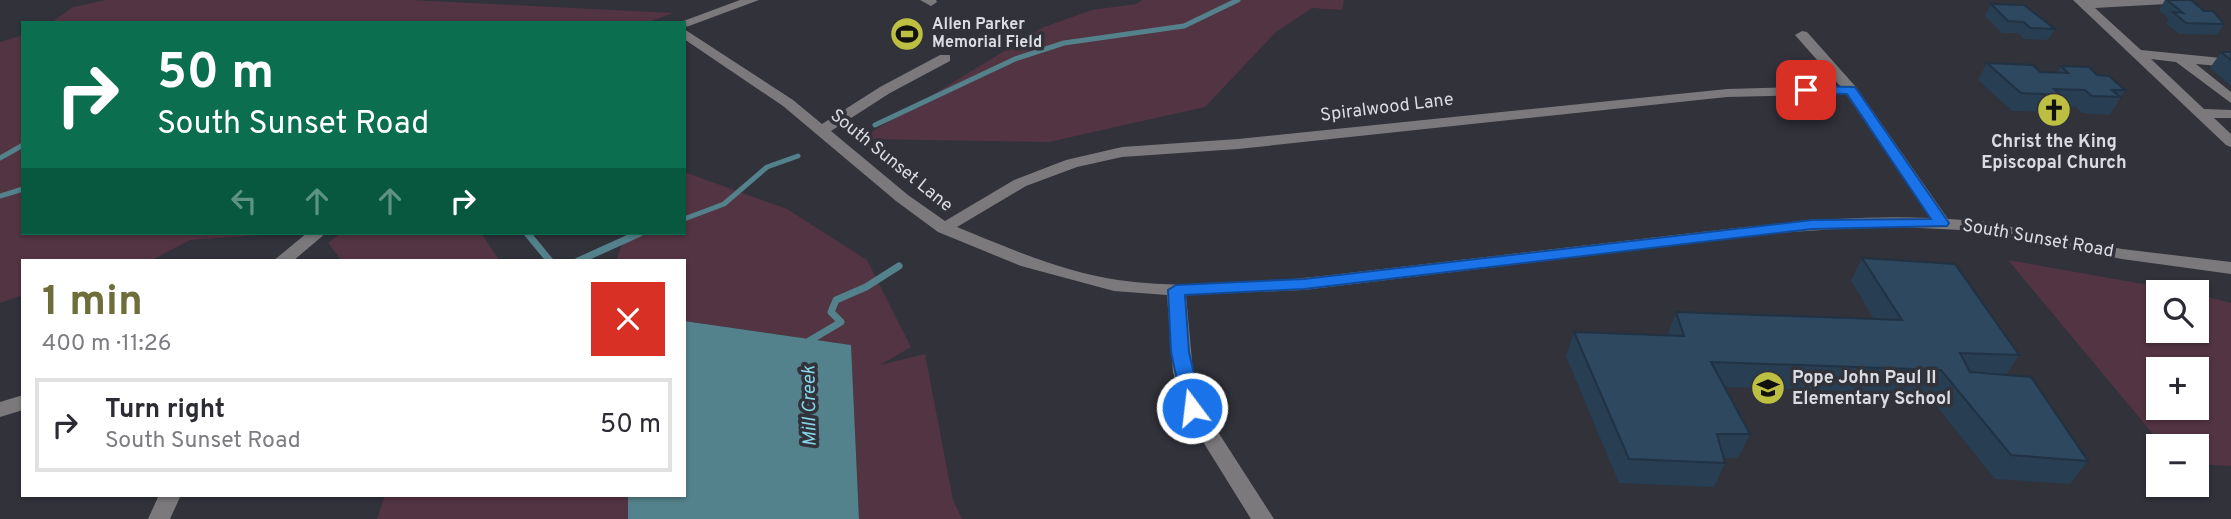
<!DOCTYPE html>
<html lang="en">
<head>
<meta charset="utf-8">
<style>
  body { margin:0; font-family:Overpass,sans-serif; background:#f7f7f7; color:#2b2b33; height:100vh; display:flex; flex-direction:column; font-size:26px; white-space:nowrap }
  * { box-sizing:border-box; margin:0 }
  p { font-size:23px; color:#7c7c81 }
  .icon { flex:none; width:38px; height:38px; fill:none; stroke:currentColor; stroke-width:2; stroke-linecap:round; stroke-linejoin:round }
  .map { position:relative; flex:1; overflow:hidden }
  .side { position:absolute; left:21px; top:259px; width:665px; height:238px; display:flex; flex-direction:column; background:#fff; border-radius:0px; box-shadow:0 2px 5px #0004 }
  .side>* { flex:none }
  .top-card { position:absolute; left:21px; top:21px; width:665px; height:214px; border-radius:0px; box-shadow:0 2px 5px #0004; background:#0b6e4f; color:#fff; overflow:hidden }
  .tools { position:absolute; left:2146px; top:280px; display:grid; gap:14px }
  .tools a { display:grid; place-items:center; width:63px; height:63px; border-radius:0px; background:#fff; box-shadow:0 2px 5px #0004; font-size:35px }
  .pin { position:absolute; display:grid; place-items:center; width:60px; height:60px; color:#fff; margin:-30px; border-radius:14px; box-shadow:0 4px 10px #0006 }
  .me { position:absolute; width:77px; margin:-38px; rotate:345deg; stroke-linejoin:round; filter:drop-shadow(0 0 5px #0008) }
  .turn { display:flex; align-items:center; gap:24px; height:147px; padding:0 21px; font-size:32px }
  .turn .icon { width:91px; height:91px; stroke-width:2.5 }
  .turn b { display:block; font-size:49px; line-height:60px }
  .lanes { display:flex; align-items:center; height:66px; padding:0 21px; background:#0003; justify-content:center; gap:35px; direction:ltr }
  .lanes .off { opacity:.35 }
  .round { display:grid; place-items:center; flex:none; width:74px; height:74px; border-radius:0px; background:#f7f7f7 }
  .summary { display:flex; align-items:center; justify-content:space-between; height:119px; padding:0 21px }
  h1 { font-size:42px; font-weight:700; line-height:52px; color:#6d6e3a }
  ul { padding:0; list-style:none }
  li { display:flex; align-items:center; gap:21px; height:94px; margin:0 14px 10px; padding:0 7px; border:4px solid #e1e1e2; border-radius:0px }
  li div { flex:1 }
  li b { display:block; font-size:26px }
  li em { font-style:normal }
  .map>svg:first-child { display:block }
  .green { fill:#533442; fill-rule:evenodd }
  .water { fill:#54828c }
  .lines { fill:none; stroke-linecap:round; stroke-linejoin:round }
  .stream-far1 { stroke:#54828c; stroke-width:5 }
  .stream { stroke:#54828c; stroke-width:7 }
  .minor { fill:#7b797c; fill-rule:evenodd }
  .wall { fill:#283e53 }
  .building { fill:#2e4860; stroke:#203243; stroke-width:2 }
  .route { fill:#1a73e8; stroke:#114b97; stroke-width:2 }
  .labels { text-anchor:middle; dominant-baseline:central; stroke-width:7; stroke-linejoin:round; paint-order:stroke }
  .far-poi-label { font-size:16px; font-weight:bold; fill:#dbdce1; stroke:#31323a; text-anchor:start }
  .street-label { font-size:18px; fill:#dbdce1; stroke:#31323a }
  .poi-label { font-size:18px; font-weight:bold; fill:#dbdce1; stroke:#31323a }
  .water-label { font-size:19px; font-style:italic; fill:#85d5e7; stroke:#31323a }
</style>
</head>
<body>
<div class="map">
<svg width="2231" height="519" viewBox="0 0 2231 519">
  <rect width="100%" height="100%" fill="#31323a"/>
  <!-- green -->
  <path class="green" d="M106,0H412L673,13L646,23H51L73,7Z
    M1142,0H1344L1342,10L1312,8L1276,32L1205,107L1049,142L860,139L1044,27L1092,10L1136,4Z
    M23,35V233H287L190,240L150,261H23V295L0,303V42Z
    M684,172L787,209L867,260L911,347L880,365L925,354L953,500L962,519H859L851,345L684,321V261H616L626,233H684Z
    M341,233H481L500,261H342L328,243Z
    M2008,260L2188,292H2158V331H2196V294L2231,303V466L2196,464V446H2163ZM2196,369V408H2158V369Z
    M385,495H628V519H377Z"/>
  <!-- water -->
  <path class="water" d="M684,321L851,345L859,519H628V495H684Z"/>
  <g class="lines">
    <!-- stream-far1 -->
    <path class="stream-far1" d="M875,125L1015,59L1064,43L1184,26L1238,0
      M0,158L23,145
      M0,196L23,189
      M684,219L724,204L767,167L798,156"/>
    <!-- stream -->
    <path class="stream" d="M527,233L550,261
      M578,261L640,233
      M809,341L841,322L831,312L836,300L866,287L899,266"/>
    <!-- minor -->
    <path class="minor" d="M740,0H759L689,26L684,27V23H678Z
      M920,0H936L937,2L931,6Z
      M2073,0H2172L2166,4L2095,8L2141,50L2231,59V67L2196,64L2231,92V103L2176,62L2151,59L2204,109L2231,110V118H2214L2231,134V147L2226,145Z
      M684,29L793,100L822,124L880,87L940,55H950V61L890,93L831,131L908,195L945,221L1014,180L1066,160L1122,147L1238,139L1727,89L1840,86L1795,35L1802,31L1807,32L1856,87L1948,219L1981,221L2122,249L2231,262V274L2122,259L1981,231L1880,226L1778,233L1304,290L1186,295L1193,372L1202,407L1274,519H1251L1182,408L1173,372L1167,295L1114,291L1021,266L938,232L896,201L783,106L684,39ZM1846,94L1930,218C1842,214 1754,226 1666,236C1572,247 1477,258 1382,269C1296,279 1205,292 1118,280C1062,272 1009,248 957,227L1026,186L1077,167L1122,157L1238,149L1727,97Z
      M307,233H326L293,261H273Z
      M23,395V410L0,417V402Z
      M159,495H181L170,519H148Z"/>
  </g>
  <!-- wall -->
  <path class="wall" d="M2165,0H2191L2224,24L2217,35L2179,34L2166,24L2169,19L2159,10Z
    M1991,4L2055,29L2048,40L2024,39L2018,33H2002L1985,16Z
    M2221,52H2231V86L2210,68Z
    M1987,63L2040,72H2058L2061,66L2097,75L2125,90L2110,115L2082,113L2076,107L2055,106L2051,112L2012,111L1978,80Z
    M1862,258L2019,355L2006,375L2088,461L2070,484L1995,479L1927,394L1724,387L1750,434L1738,458H1723L1725,463L1714,487L1619,483L1566,356L1574,332L1667,336L1676,312L1874,319L1851,281Z"/>
  <!-- building -->
  <path class="building" d="M2167,0H2191L2204,11H2213L2224,24L2186,23L2173,12L2183,13Z
    M1991,4L2024,5L2055,29L2030,28L2024,22L2008,21Z
    M2221,52H2231V60Z
    M1987,63L2033,65L2040,72L2068,73L2061,66L2089,67L2097,75L2109,76L2125,90H2112L2120,97L2092,96L2085,90L2054,89L2061,95L2021,93Z
    M1862,258L1955,264L2019,355L1960,353L1970,372L2031,377L2088,461L2011,455L1941,370L1711,362L1750,434H1717L1725,463L1629,459L1574,332L1684,336L1676,312L1902,320Z"/>
  <!-- route -->
  <path class="route" d="M1806,86L1855,87L1949,223L1947,226L1812,229L1304,289L1185,295L1189,352L1202,408L1192,415L1183,408L1171,352L1168,290L1176,285L1304,279L1812,220L1931,219L1847,94L1801,93V87Z"/>
  <!-- icons -->
  <defs>
    <g id="stadium-disc" transform="scale(1.75)"><circle r="9.5" fill="#bdbf43" stroke="#31323a"/><path d="M0-5a6.5 5 0 1 0 0 10a6.5 5 0 1 0 0-10ZM-3.5-1.8h7v3.6h-7Z" fill="#111"/></g>
    <g id="church-disc" transform="scale(1.75)"><circle r="9.5" fill="#bdbf43" stroke="#31323a"/><path d="M-1.2-6h2.4v3.5h3.3v2.4h-3.3V6h-2.4V-.1h-3.3v-2.4h3.3Z" fill="#111"/></g>
    <g id="school-disc" transform="scale(1.75)"><circle r="9.5" fill="#bdbf43" stroke="#31323a"/><path d="M0-5L7-2L0 1L-7-2ZM-4 1L0 2.5L4 1V4Q0 6-4 4Z" fill="#111"/></g>
  </defs>
  <g fill-rule="evenodd">
    <use href="#stadium-disc" x="907" y="34"/>
    <use href="#church-disc" x="2054" y="110"/>
    <use href="#school-disc" x="1768" y="388"/>
  </g>
  <g class="labels">
    <!-- far-poi labels -->
    <g class="far-poi-label">
      <text x="932" y="25">Allen Parker<tspan x="932" dy="18">Memorial Field</tspan></text>
    </g>
    <!-- street labels -->
    <g class="street-label">
      <text transform="translate(1387 108) rotate(-7)">Spiralwood Lane</text>
      <text transform="translate(891 161) rotate(39)">South Sunset Lane</text>
      <text transform="translate(2038 239) rotate(10)">South Sunset Road</text>
    </g>
    <!-- poi labels -->
    <g class="poi-label">
      <text x="2054" y="142">Christ the King<tspan x="2054" dy="21">Episcopal Church</tspan></text>
      <text x="1792" y="378" text-anchor="start">Pope John Paul II<tspan x="1792" dy="21">Elementary School</tspan></text>
    </g>
    <!-- water labels -->
    <g class="water-label">
      <text transform="translate(810 406) rotate(-91)">Mill Creek</text>
    </g>
  </g>
</svg>
<div class="tools">
<a><svg class="icon" aria-label="search" viewBox="0 0 24 24"><circle cx="10" cy="10" r="6"/><path d="M15 15l6 6"/></svg></a>
<a>+</a>
<a>−</a>
</div>
<div class="pin" style="left:1806px;top:90px;background:#d93025"><svg class="icon" aria-label="arrive" viewBox="0 0 24 24"><path d="M6 21V4h12l-3 4 3 4H6"/></svg></div>
<svg class="me" style="left:1192px;top:408px" viewBox="-20 -20 40 40"><circle r="17" fill="#1a73e8" stroke="#fff" stroke-width="3"/><path d="M0-11L8 9 0 5-8 9z" fill="#fff"/></svg>
<div class="top-card">
<div class="turn"><svg class="icon" aria-label="right" viewBox="0 0 24 24"><path d="M7 20v-9h11M14 6l5 5-5 5"/></svg><div><b>50 m</b>South Sunset Road</div></div>
<div class="lanes"><svg class="icon off" aria-label="left" viewBox="0 0 24 24"><path d="M17 20v-9H6M10 6l-5 5 5 5"/></svg><svg class="icon off" aria-label="ahead" viewBox="0 0 24 24"><path d="M12 20V5M6 11l6-6 6 6"/></svg><svg class="icon off" aria-label="ahead" viewBox="0 0 24 24"><path d="M12 20V5M6 11l6-6 6 6"/></svg><svg class="icon" aria-label="right" viewBox="0 0 24 24"><path d="M7 20v-9h11M14 6l5 5-5 5"/></svg></div>
</div>
<section class="side">
<div class="summary"><div><h1>1 min</h1><p>400 m · 11:26</p></div><a class="round" style="background:#d93025;color:#fff"><svg class="icon" aria-label="close" viewBox="0 0 24 24"><path d="M6 6l12 12M18 6L6 18"/></svg></a></div>
<ul>
<li><svg class="icon" aria-label="right" viewBox="0 0 24 24"><path d="M7 20v-9h11M14 6l5 5-5 5"/></svg><div><b>Turn right</b><p>South Sunset Road</p></div><em>50 m</em></li>
</ul>
</section>
</div>
</body>
</html>
